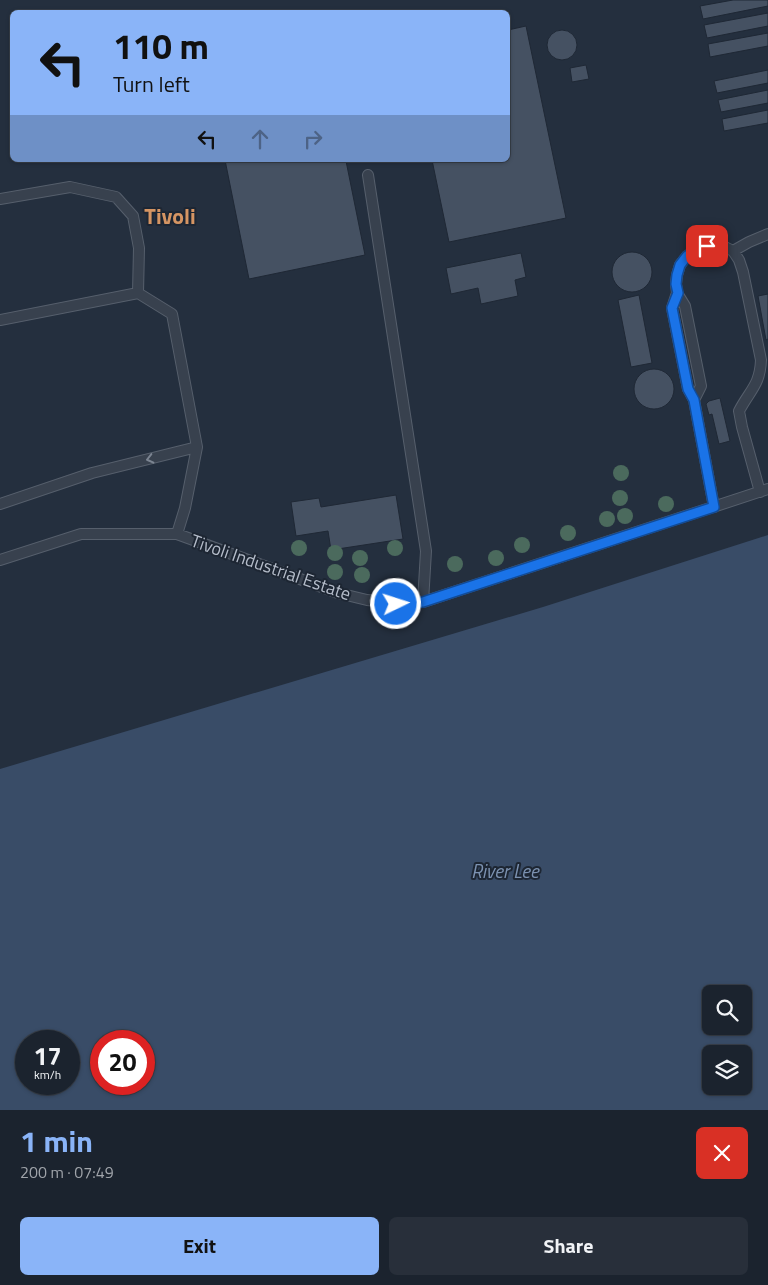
<!DOCTYPE html>
<html lang="en">
<head>
<meta charset="utf-8">
<style>
  body { margin:0; font-family:"Titillium Web",sans-serif; background:#282f3a; color:#f1f3f6; height:100vh; display:flex; flex-direction:column; font-size:19px; white-space:nowrap }
  * { box-sizing:border-box; margin:0 }
  p { font-size:16px; color:#a0a4aa }
  .icon { flex:none; width:28px; height:28px; fill:none; stroke:currentColor; stroke-width:2; stroke-linecap:round; stroke-linejoin:round }
  .map { position:relative; height:1110px; overflow:hidden }
  .sheet { display:flex; flex-direction:column; background:#1b232e; flex:1 }
  .sheet>* { flex:none }
  .hud { position:absolute; left:10px; top:10px; width:500px; height:152px; border-radius:8px; box-shadow:0 1px 4px #0004,0 0 0 1px #39404a; background:#8ab4f8; color:#111; overflow:hidden }
  .controls { position:absolute; left:702px; top:985px; display:grid; gap:10px }
  .controls a { display:grid; place-items:center; width:50px; height:50px; border-radius:8px; background:#1b232e; box-shadow:0 1px 4px #0004,0 0 0 1px #39404a; font-size:25px }
  .speed { position:absolute; left:15px; top:1030px; display:flex; gap:10px; font-size:25px; font-weight:700; text-align:center }
  .speed>* { display:grid; place-content:center; width:65px; height:65px; border-radius:50%; background:#1b232e; box-shadow:0 1px 4px #0004,0 0 0 1px #39404a; line-height:1 }
  .speed small { font-size:12px; font-weight:400 }
  .speed .limit { border:8px solid #d22; background:#fff; color:#111 }
  .pin { position:absolute; display:grid; place-items:center; width:42px; height:42px; color:#fff; margin:-21px; border-radius:10px; box-shadow:0 2px 8px #0006 }
  .me { position:absolute; width:55px; margin:-28px; rotate:86deg; stroke-linejoin:round; filter:drop-shadow(0 0 4px #0008) }
  .turn { display:flex; align-items:center; gap:18px; height:105px; padding:0 20px; font-size:22px }
  .turn .icon { width:65px; height:65px; stroke-width:2.5 }
  .turn b { display:block; font-size:35px; line-height:42px }
  .lanes { display:flex; align-items:center; height:48px; padding:0 20px; background:#0003; justify-content:center; gap:25px; direction:ltr }
  .lanes .off { opacity:.35 }
  .round { display:grid; place-items:center; flex:none; width:52px; height:52px; border-radius:8px; background:#282f3a }
  .summary { display:flex; align-items:center; justify-content:space-between; height:85px; padding:0 20px }
  h1 { font-size:30px; font-weight:700; line-height:38px; color:#8ab4f8 }
  .button { display:flex; gap:10px; margin-top:auto; padding:10px 20px }
  .button a { flex:1; height:58px; border-radius:8px; background:#8ab4f8; color:#111; font-size:20px; font-weight:700; line-height:58px; text-align:center }
  .button a+a { background:#282f3a; color:#f1f3f6 }
  .map>svg:first-child { display:block }
  .water { fill:#394c67; fill-rule:evenodd }
  .building { fill:#455162; stroke:#1f2835 }
  .lines { fill:none; stroke-linecap:round; stroke-linejoin:round }
  .lane-casing { stroke:#565f6c; stroke-width:12 }
  .lane { stroke:#38414e; stroke-width:10 }
  .tree { fill:#4b6a5d }
  .oneway { stroke:#7c8592 }
  .route-casing { stroke:#114b97; stroke-width:12 }
  .route { stroke:#1a73e8; stroke-width:9 }
  .labels { text-anchor:middle; dominant-baseline:central; stroke-width:4; stroke-linejoin:round; paint-order:stroke }
  .street-label { font-size:18px; fill:#b4bcc9; stroke:#1d2633 }
  .water-label { font-size:19px; font-style:italic; fill:#7c92b1; stroke:#1d2633 }
  .district-label { font-size:22px; font-weight:bold; fill:#d59563; stroke:#1d2633 }
</style>
</head>
<body>
<div class="map">
<svg width="768" height="1110" viewBox="0 0 768 1110">
  <rect width="100%" height="100%" fill="#242f3e"/>
  <!-- water -->
  <path class="water" d="M768,535V1110H0V769L543,607ZM711,994H744V1026H711ZM26,1041H69V1084H26ZM101,1041H144V1084H101ZM711,1054H744V1086H711Z"/>
  <!-- building -->
  <path class="building" d="M733,0H768V6L703,19L700,6Z
    M768,13V26L707,38L704,25Z
    M526,26L566,218L449,242L432,160H508V30Z
    M547 45a15 15 0 1 1 30 0a15 15 0 1 1-30 0Z
    M768,33V46L710,57L708,44Z
    M586,65L589,79L572,82L570,68Z
    M768,70V83L717,93L714,81Z
    M768,90V103L721,112L718,100Z
    M768,110V123L724,131L722,119Z
    M225,160H353L346,161L365,255L249,279Z
    M612 272a20 20 0 1 1 40 0a20 20 0 1 1-40 0Z
    M521,253L526,277L515,280L518,296L481,304L478,288L451,294L446,268Z
    M768,294V339L766,340L758,296Z
    M639,295L652,363L631,367L618,300Z
    M634 389a20 20 0 1 1 40 0a20 20 0 1 1-40 0Z
    M720,398L730,441L719,444L712,414L709,415L706,404L709,401Z
    M396,495L403,539L331,550L328,531L296,536L291,502L319,498L321,507Z"/>
  <g class="lines">
    <!-- lane casing -->
    <g class="lane-casing">
      <path id="lane" d="M368,175L426,551L423,602
        M0,199L70,187L116,197L133,216L139,248L138,293
        M733,251L749,242L768,234
        M677,293L685,306L701,386L694,400
        M0,320L138,293L172,314L197,447L185,508L177,534
        M0,504L92,473L197,447
        M714,507L694,400L688,389L672,308L677,293L676,284L677,275L680,265L687,256L696,250L707,246H716L725,247L733,251L739,260L743,272L761,360C760,385 750,390 739,411L742,427L760,492
        M0,560L81,534H177L338,593L367,600L396,603L423,602L768,489"/>
    </g>
    <!-- lane -->
    <use href="#lane" class="lane"/>
  </g>
  <!-- trees -->
  <g class="tree">
    <circle cx="621" cy="473" r="8"/>
    <circle cx="620" cy="498" r="8"/>
    <circle cx="666" cy="504" r="8"/>
    <circle cx="625" cy="516" r="8"/>
    <circle cx="607" cy="519" r="8"/>
    <circle cx="568" cy="533" r="8"/>
    <circle cx="522" cy="545" r="8"/>
    <circle cx="299" cy="548" r="8"/>
    <circle cx="395" cy="548" r="8"/>
    <circle cx="335" cy="553" r="8"/>
    <circle cx="360" cy="558" r="8"/>
    <circle cx="496" cy="558" r="8"/>
    <circle cx="455" cy="564" r="8"/>
    <circle cx="335" cy="572" r="8"/>
    <circle cx="362" cy="575" r="8"/>
  </g>
  <!-- one-way arrows -->
  <defs><path id="oneway-chevron" d="M-2-3.5L2.5 0L-2 3.5" fill="none" stroke-width="1.6" stroke-linecap="round" stroke-linejoin="round" transform="scale(1.25)"/></defs>
  <use class="oneway" href="#oneway-chevron" transform="translate(150 459) rotate(166)"/>
  <g class="lines">
    <!-- route casing -->
    <g class="route-casing">
      <path id="route" d="M396,604L423,602L714,507L696,411L694,400L688,389L672,308L678,293L676,284L677,275L680,265L687,256L696,250L707,246"/>
    </g>
    <!-- route -->
    <use href="#route" class="route"/>
  </g>
  <g class="labels">
    <!-- street labels -->
    <g class="street-label">
      <text transform="translate(271 567) rotate(19)">Tivoli Industrial Estate</text>
    </g>
    <!-- water labels -->
    <g class="water-label">
      <text x="505" y="870">River Lee</text>
    </g>
    <!-- district labels -->
    <g class="district-label">
      <text x="170" y="216">Tivoli</text>
    </g>
  </g>
</svg>
<div class="controls">
<a><svg class="icon" aria-label="search" viewBox="0 0 24 24"><circle cx="10" cy="10" r="6"/><path d="M15 15l6 6"/></svg></a>
<a><svg class="icon" aria-label="layers" viewBox="0 0 24 24"><path d="M12 4l9 5-9 5-9-5zM3 14l9 5 9-5"/></svg></a>
</div>
<div class="speed"><div>17<small>km/h</small></div><div class="limit">20</div></div>
<div class="pin" style="left:707px;top:246px;background:#d93025"><svg class="icon" aria-label="arrive" viewBox="0 0 24 24"><path d="M6 21V4h12l-3 4 3 4H6"/></svg></div>
<svg class="me" style="left:396px;top:604px" viewBox="-20 -20 40 40"><circle r="17" fill="#1a73e8" stroke="#fff" stroke-width="3"/><path d="M0-11L8 9 0 5-8 9z" fill="#fff"/></svg>
<div class="hud">
<div class="turn"><svg class="icon" aria-label="left" viewBox="0 0 24 24"><path d="M17 20v-9H6M10 6l-5 5 5 5"/></svg><div><b>110 m</b>Turn left</div></div>
<div class="lanes"><svg class="icon" aria-label="left" viewBox="0 0 24 24"><path d="M17 20v-9H6M10 6l-5 5 5 5"/></svg><svg class="icon off" aria-label="ahead" viewBox="0 0 24 24"><path d="M12 20V5M6 11l6-6 6 6"/></svg><svg class="icon off" aria-label="right" viewBox="0 0 24 24"><path d="M7 20v-9h11M14 6l5 5-5 5"/></svg></div>
</div>
</div>
<section class="sheet">
<div class="summary"><div><h1>1 min</h1><p>200 m · 07:49</p></div><a class="round" style="background:#d93025;color:#fff"><svg class="icon" aria-label="close" viewBox="0 0 24 24"><path d="M6 6l12 12M18 6L6 18"/></svg></a></div>
<div class="button"><a>Exit</a><a>Share</a></div>
</section>
</body>
</html>
